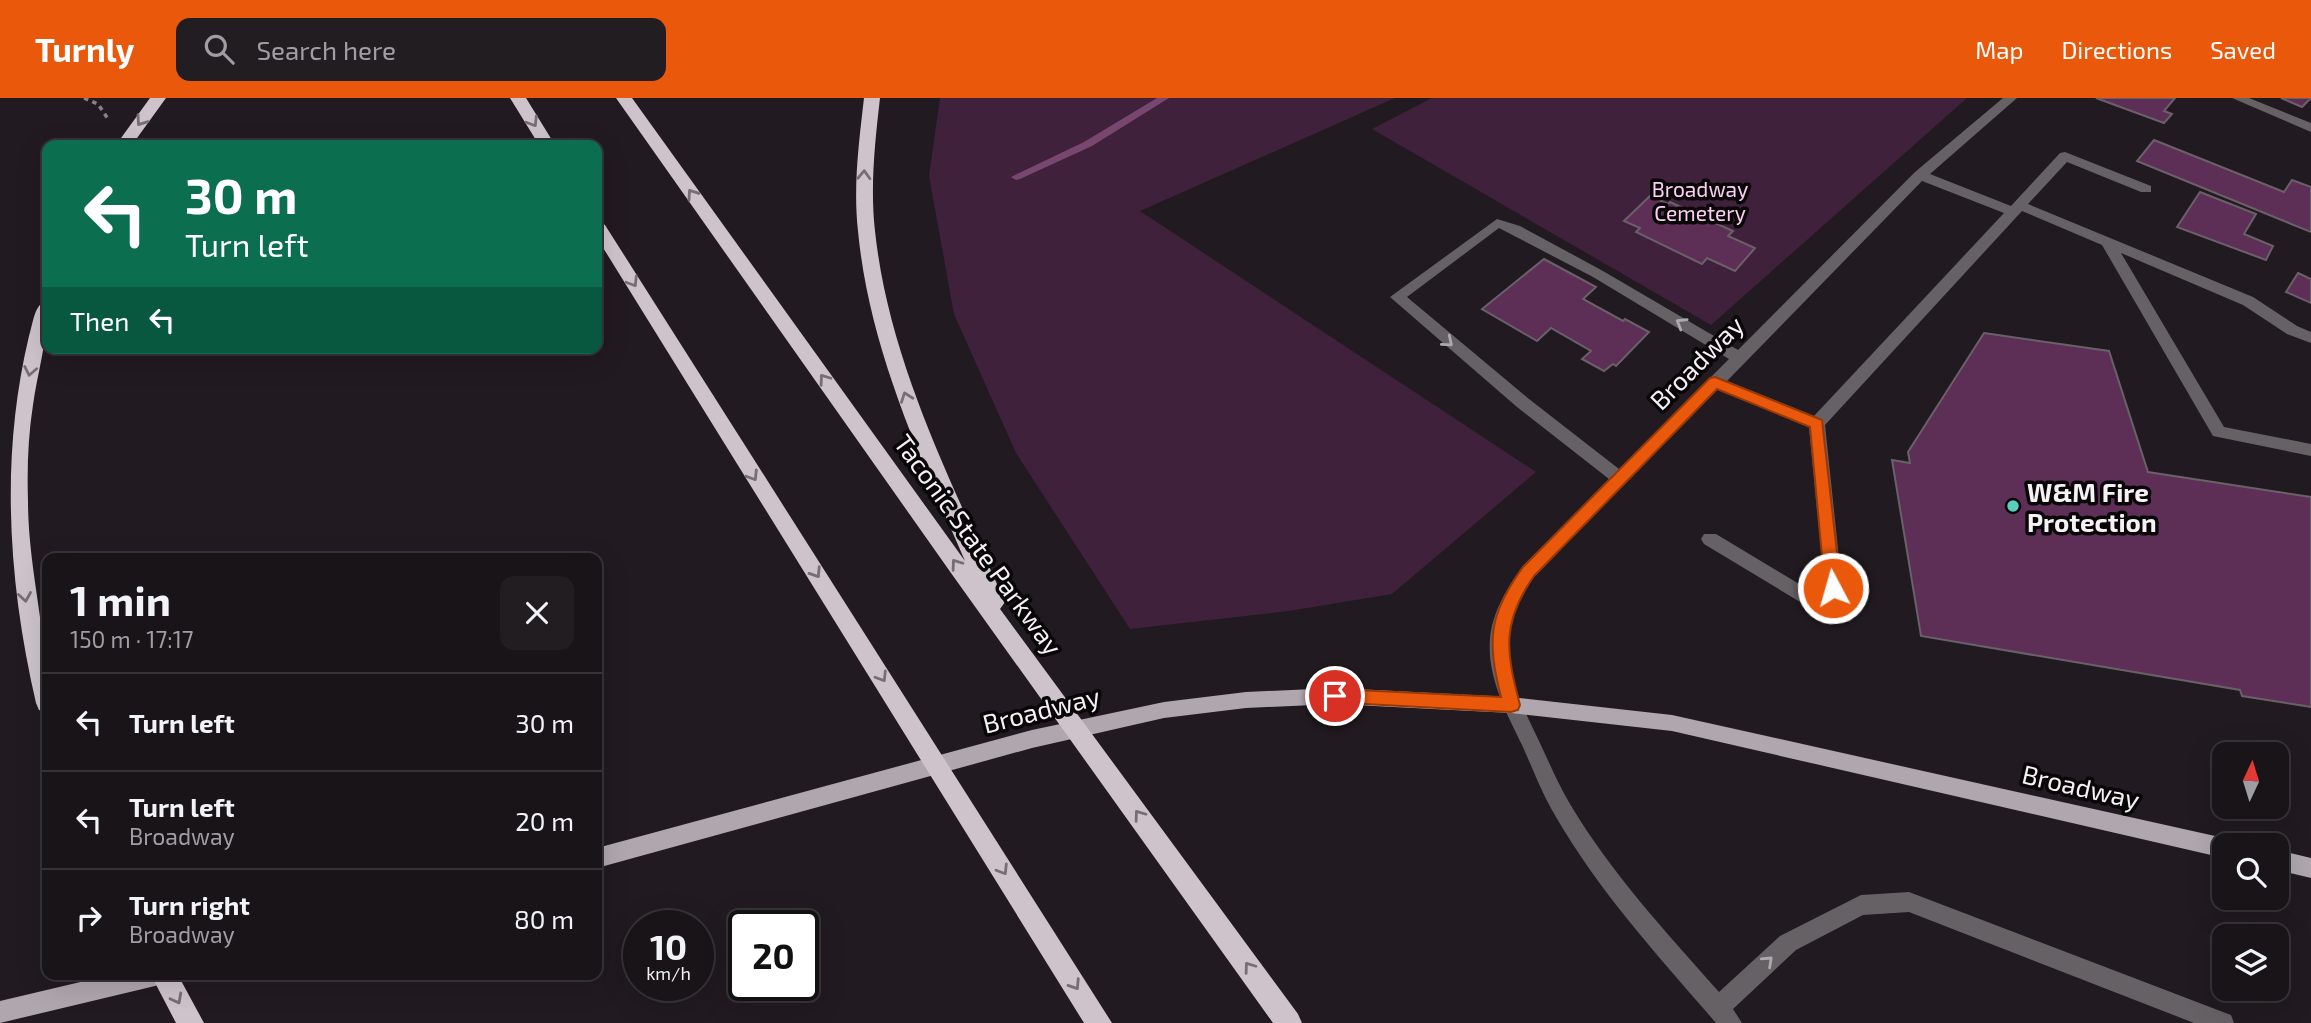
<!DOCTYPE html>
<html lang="en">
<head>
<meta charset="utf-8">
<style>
  body { margin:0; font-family:"Exo 2",sans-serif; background:#221d21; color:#f1f3f6; height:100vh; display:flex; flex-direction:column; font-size:26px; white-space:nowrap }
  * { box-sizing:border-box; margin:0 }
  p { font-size:23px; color:#9f9ea2 }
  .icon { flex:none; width:38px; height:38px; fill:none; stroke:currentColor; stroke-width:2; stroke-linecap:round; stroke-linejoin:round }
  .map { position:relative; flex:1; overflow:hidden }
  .drawer { position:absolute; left:42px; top:455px; width:560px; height:427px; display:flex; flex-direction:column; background:#191418; border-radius:14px; box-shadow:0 7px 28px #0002,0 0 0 2px #373337 }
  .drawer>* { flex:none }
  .banner { position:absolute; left:42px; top:42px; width:560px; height:214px; border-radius:14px; box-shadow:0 7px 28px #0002,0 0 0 2px #373337; background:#0b6e4f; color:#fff; overflow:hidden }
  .needle { width:46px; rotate:4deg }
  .fabs { position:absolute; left:2212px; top:644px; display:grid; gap:14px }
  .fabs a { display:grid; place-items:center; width:77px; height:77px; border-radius:14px; background:#191418; box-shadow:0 7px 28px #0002,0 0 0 2px #373337; font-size:35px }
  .speed { position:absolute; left:623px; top:812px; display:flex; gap:14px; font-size:35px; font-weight:700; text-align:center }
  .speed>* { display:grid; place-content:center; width:91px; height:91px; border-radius:50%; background:#191418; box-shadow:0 7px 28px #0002,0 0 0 2px #373337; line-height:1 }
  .speed small { font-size:18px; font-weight:400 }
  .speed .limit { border:4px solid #111; border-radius:10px; background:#fff; color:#111 }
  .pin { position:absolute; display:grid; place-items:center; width:60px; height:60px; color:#fff; margin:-30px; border:4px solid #fff; border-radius:50%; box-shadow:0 2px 7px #0007 }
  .me { position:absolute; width:77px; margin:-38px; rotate:354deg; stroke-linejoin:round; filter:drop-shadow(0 0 5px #0008) }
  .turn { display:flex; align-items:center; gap:24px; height:147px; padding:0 28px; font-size:32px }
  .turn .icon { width:91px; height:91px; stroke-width:2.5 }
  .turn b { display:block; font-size:49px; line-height:60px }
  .then { display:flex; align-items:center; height:66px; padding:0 28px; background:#0003; gap:14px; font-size:26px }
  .round { display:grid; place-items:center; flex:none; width:74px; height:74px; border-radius:14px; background:#221d21 }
  .summary { display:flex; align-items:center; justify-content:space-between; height:119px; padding:0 28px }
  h1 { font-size:42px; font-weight:700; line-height:52px }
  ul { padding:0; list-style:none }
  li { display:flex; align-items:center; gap:21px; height:98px; padding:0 28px; border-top:2px solid #373337 }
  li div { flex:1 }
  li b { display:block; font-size:26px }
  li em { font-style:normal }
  header { display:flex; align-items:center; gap:42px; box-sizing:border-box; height:98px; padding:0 35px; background:#ea580c; color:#fff }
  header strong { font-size:33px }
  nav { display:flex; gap:38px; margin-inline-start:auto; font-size:24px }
  .search { width:490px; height:63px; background:#221d21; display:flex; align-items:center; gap:18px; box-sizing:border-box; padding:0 24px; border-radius:14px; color:#9f9ea2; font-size:26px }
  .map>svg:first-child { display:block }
  .green { fill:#3f213b }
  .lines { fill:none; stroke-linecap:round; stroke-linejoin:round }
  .stream { fill:#784770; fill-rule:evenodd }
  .building { fill:#5d2e56; stroke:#6a6168; stroke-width:2 }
  .path { stroke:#888287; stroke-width:3.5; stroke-dasharray:4.5 4.5; stroke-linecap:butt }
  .minor { fill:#666165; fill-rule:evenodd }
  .major { fill:#b0a7ae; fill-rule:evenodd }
  .highway { fill:#cec3cb; fill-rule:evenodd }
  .oneway { stroke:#756e73 }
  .oneway2 { stroke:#aea9ad }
  .route { fill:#ea580c; stroke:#983908; stroke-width:2 }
  .poi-dot { fill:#5acebd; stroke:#090608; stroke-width:2.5 }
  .labels { text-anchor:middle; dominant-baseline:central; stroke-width:7; stroke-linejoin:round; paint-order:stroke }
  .far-park-label { font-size:21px; fill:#fdcff4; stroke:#090608 }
  .street-label { font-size:26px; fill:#f6f1f5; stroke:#090608 }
  .poi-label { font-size:26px; font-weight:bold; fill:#f6f1f5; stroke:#090608; text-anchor:start }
</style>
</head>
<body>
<header>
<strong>Turnly</strong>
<div class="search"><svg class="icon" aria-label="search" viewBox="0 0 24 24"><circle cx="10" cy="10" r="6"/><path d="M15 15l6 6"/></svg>Search here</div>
<nav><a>Map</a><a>Directions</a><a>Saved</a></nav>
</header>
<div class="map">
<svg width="2311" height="925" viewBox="0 0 2311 925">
  <rect width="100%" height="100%" fill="#211a20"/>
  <!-- green -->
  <path class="green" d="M940,0H1395L1140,113L1536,374L1392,496L1289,513L1130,531L1016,355L954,216L929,78Z
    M1432,0H1967L1711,227L1372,31Z"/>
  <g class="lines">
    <!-- stream -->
    <path class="stream" d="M1157,0H1169L1092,48L1020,81L1016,82L1011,79L1084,44Z"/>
  </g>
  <!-- building -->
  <path class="building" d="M2096,0H2175L2164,13L2172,16L2164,25Z
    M2281,0H2311L2302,9Z
    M2154,42L2284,94L2292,82L2311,89V134L2137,63Z
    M2200,94L2256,116L2244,136L2273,148L2266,162L2177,129Z
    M1650,98L1668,106L1670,104L1733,133L1728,138L1755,150L1735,173L1707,160L1702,166L1636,134L1640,130L1624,123Z
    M1544,161L1596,189L1583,201L1623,223L1625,221L1649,234L1616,268L1613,266L1604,273L1582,261L1591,253L1551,230L1537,243L1482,211Z
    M2298,175L2311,181V205L2286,194Z
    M1984,235L2109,253L2148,374L2311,399V609L2242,598L2240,592L1921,538L1892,362L1910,365L1908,354Z"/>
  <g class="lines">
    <!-- path -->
    <path class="path" d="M84,0L98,6L108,21"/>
    <!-- minor -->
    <path class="minor" d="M2003,0H2017L1930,76L2011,108L2060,55L2065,54L2151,88V94H2141L2067,64L2028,106L2253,199L2297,228L2311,234V245L2287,236L2243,207L2121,155L2224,329L2311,346V358L2213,338L2102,147L2022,113L1825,327L1845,517L1842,522L1836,524L1830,522L1704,446L1701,441L1704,436H1716L1826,502L1809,329L1718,291L1534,479C1521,498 1509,519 1508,542C1506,579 1524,611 1539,643C1549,664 1558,686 1570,706C1611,775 1666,834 1719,894L1780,838L1861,797L1909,794L2223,914L2231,917L2234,925H2194L1909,814L1863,817L1796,852L1733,911L1742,925H1716C1660,860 1600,795 1556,719C1542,696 1533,671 1522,647C1506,614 1487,579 1490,541C1492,515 1507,490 1522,469L1609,381L1517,309L1390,199L1497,121L1520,128L1603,173L1738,252L1915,74ZM1922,83L2004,115L1814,318L1727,283ZM1499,130L1593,179L1729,261L1619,371L1529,301L1407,199Z
      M2232,0H2249L2311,25V34Z"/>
    <!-- major -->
    <path class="major" d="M1335,590L1511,599L1672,617L2224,740L2231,743L2233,747H2224V760L1672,633L1511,615L1335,606L1246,610L1164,620L1032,650L597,770V750L1032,632L1164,604L1246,594Z
      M2277,752L2311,760V780L2277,772Z
      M110,877H166L163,885L155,888L0,925V903Z"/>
    <!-- highway -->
    <path class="highway" d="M150,0H166L132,47H116Z
      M510,0H526L555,47H539Z
      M616,0H632L965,463C919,357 869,249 858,133C853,88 859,44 864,0H880C875,44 870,88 875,133C889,264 952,385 1005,504L1000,511L1298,916L1302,925H1273L951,475Z
      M597,122L605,127L1112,925H1084L597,140Z
      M47,202C49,239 38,271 33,307C28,339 27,371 28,403C28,474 50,544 47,615L39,612L36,605C8,484 0,359 29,238C33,226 34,206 47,202Z
      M151,877H178L204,925H176Z"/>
  </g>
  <!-- one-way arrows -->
  <defs><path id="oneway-chevron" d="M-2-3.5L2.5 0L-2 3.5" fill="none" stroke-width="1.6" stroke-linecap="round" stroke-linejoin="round" transform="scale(1.75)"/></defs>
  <g class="oneway">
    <use href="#oneway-chevron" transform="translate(141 23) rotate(125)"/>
    <use href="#oneway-chevron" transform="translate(533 24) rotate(58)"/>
    <use href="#oneway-chevron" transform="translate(864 77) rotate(-88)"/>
    <use href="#oneway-chevron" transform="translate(692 96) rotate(-125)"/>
    <use href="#oneway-chevron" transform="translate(633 184) rotate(58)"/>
    <use href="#oneway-chevron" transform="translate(30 273) rotate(101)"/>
    <use href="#oneway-chevron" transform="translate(824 281) rotate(-126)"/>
    <use href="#oneway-chevron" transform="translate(906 299) rotate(-110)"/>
    <use href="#oneway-chevron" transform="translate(753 378) rotate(58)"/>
    <use href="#oneway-chevron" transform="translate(956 466) rotate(-126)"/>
    <use href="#oneway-chevron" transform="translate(816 475) rotate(57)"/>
    <use href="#oneway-chevron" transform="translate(25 499) rotate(81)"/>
    <use href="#oneway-chevron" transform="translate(882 579) rotate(58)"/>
    <use href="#oneway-chevron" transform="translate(1139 717) rotate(-126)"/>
    <use href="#oneway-chevron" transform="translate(1003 772) rotate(58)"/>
    <use href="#oneway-chevron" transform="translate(1249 869) rotate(-126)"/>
    <use href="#oneway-chevron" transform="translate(1075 887) rotate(57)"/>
    <use href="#oneway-chevron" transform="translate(177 901) rotate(62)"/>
  </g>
  <g class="oneway2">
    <use href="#oneway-chevron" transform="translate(1681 225) rotate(-149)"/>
    <use href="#oneway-chevron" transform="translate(1448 244) rotate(40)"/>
    <use href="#oneway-chevron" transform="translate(1768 863) rotate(-43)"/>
  </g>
  <!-- route -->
  <path class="route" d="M1715,279L1822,322L1841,490L1839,494H1827L1825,490L1810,329L1717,291L1534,478C1501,525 1506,554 1520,607L1518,612L1511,614L1329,604L1327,598L1329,593L1335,591L1501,599C1487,543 1488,517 1523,469L1710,280Z"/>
  <!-- markers -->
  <circle class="poi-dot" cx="2013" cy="408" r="7"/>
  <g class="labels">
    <!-- far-park labels -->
    <g class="far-park-label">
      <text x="1700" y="90">Broadway<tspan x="1700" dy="24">Cemetery</tspan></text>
    </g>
    <!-- street labels -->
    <g class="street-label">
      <text transform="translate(1696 264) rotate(-45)">Broadway</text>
      <text transform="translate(979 446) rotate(54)">Taconic State Parkway</text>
      <text transform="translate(1041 611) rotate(-14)">Broadway</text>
      <text transform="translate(2081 688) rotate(13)">Broadway</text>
    </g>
    <!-- poi labels -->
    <g class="poi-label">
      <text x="2027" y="393">W&amp;M Fire<tspan x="2027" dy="30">Protection</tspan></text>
    </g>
  </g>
</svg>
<div class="fabs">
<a><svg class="needle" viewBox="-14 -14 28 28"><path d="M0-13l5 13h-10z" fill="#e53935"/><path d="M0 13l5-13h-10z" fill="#9f9ea2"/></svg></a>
<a><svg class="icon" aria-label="search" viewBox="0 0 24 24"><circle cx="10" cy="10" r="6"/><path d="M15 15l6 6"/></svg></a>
<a><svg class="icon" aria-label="layers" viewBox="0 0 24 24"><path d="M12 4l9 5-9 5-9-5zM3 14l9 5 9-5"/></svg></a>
</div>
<div class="speed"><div>10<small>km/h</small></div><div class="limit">20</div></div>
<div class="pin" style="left:1335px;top:598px;background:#d93025"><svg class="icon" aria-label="arrive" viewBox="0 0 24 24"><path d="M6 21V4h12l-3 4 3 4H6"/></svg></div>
<svg class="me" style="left:1833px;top:490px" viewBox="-20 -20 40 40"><circle r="17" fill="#ea580c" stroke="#fff" stroke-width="3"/><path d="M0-11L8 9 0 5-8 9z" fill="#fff"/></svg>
<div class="banner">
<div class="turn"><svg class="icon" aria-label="left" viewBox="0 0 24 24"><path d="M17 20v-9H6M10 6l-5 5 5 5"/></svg><div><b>30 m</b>Turn left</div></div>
<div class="then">Then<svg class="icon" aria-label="left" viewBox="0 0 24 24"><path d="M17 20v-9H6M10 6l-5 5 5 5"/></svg></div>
</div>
<section class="drawer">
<div class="summary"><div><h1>1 min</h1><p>150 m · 17:17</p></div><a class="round"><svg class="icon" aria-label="close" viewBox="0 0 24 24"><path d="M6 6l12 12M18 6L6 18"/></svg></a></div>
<ul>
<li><svg class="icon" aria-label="left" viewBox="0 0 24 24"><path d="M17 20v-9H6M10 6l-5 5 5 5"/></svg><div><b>Turn left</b></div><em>30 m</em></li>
<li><svg class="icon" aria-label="left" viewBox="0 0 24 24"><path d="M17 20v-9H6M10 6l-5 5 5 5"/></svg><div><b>Turn left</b><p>Broadway</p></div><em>20 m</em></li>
<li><svg class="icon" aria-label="right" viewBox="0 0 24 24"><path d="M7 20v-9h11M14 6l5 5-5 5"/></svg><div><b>Turn right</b><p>Broadway</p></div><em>80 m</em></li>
</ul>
</section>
</div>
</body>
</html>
